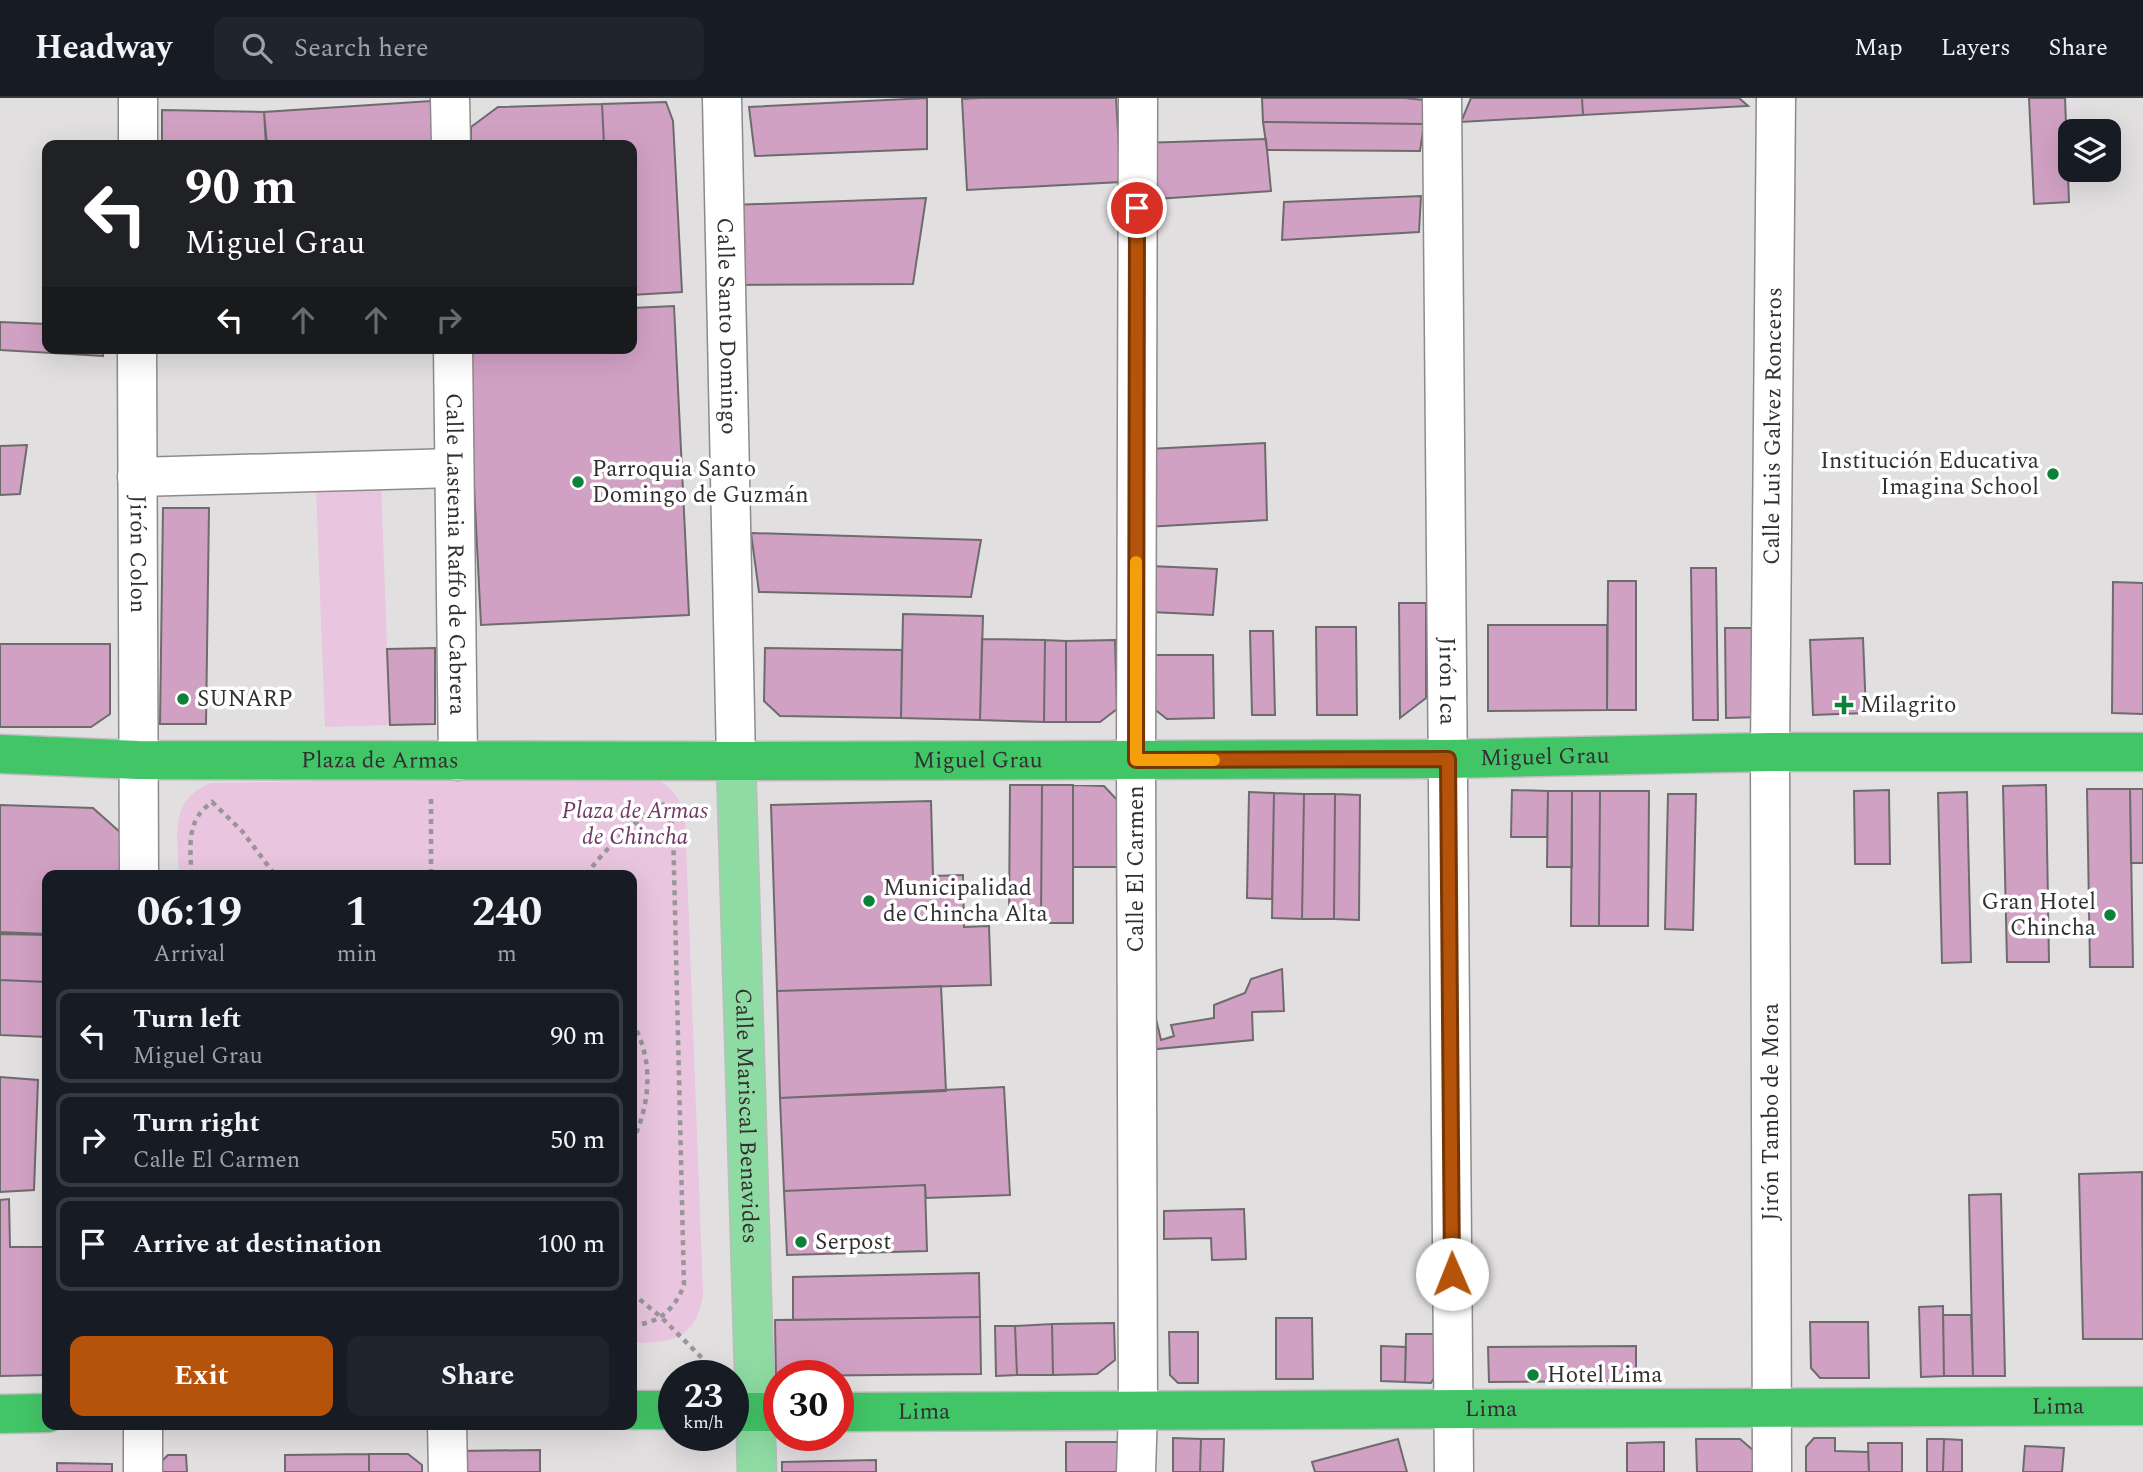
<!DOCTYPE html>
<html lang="en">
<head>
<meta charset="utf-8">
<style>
  body { margin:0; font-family:Spectral,serif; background:#20242c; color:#f1f3f6; height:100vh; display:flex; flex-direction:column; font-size:26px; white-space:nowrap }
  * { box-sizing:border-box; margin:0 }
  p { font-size:23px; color:#9ea1a6 }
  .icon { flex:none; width:38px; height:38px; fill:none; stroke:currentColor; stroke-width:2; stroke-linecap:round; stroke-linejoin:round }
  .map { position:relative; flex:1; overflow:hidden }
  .details { position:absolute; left:42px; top:772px; width:595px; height:560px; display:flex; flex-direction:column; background:#171b24; border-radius:14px; box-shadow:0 7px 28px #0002 }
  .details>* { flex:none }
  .top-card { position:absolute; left:42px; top:42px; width:595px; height:214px; border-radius:14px; box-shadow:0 7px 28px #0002; background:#202124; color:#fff; overflow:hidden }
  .controls { position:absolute; left:2058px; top:21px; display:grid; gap:14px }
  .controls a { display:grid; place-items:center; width:63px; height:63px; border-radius:14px; background:#171b24; box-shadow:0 7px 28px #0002; font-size:35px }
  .speed { position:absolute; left:658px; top:1262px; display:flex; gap:14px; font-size:35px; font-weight:700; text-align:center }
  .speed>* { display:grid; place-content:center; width:91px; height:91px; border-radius:50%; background:#171b24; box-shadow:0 7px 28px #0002; line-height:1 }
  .speed small { font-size:18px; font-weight:400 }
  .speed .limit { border:10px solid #d22; background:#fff; color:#111 }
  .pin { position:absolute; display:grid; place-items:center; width:60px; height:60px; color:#fff; margin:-30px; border:4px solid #fff; border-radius:50%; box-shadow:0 2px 7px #0007 }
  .me { position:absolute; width:77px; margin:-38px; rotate:359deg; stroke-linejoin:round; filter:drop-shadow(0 0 5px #0008) }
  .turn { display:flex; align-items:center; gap:24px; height:147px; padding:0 28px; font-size:32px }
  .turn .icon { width:91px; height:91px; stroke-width:2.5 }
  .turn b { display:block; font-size:49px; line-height:60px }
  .lanes { display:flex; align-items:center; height:66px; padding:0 28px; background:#0003; justify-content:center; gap:35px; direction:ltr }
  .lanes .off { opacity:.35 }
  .eta { display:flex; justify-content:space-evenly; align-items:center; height:119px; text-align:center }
  .eta b { font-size:42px; font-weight:700; line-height:49px }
  .primary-button { display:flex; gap:14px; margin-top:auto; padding:14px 28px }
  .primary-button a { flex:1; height:80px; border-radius:14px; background:#b45309; color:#fff; font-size:28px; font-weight:700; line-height:80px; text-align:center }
  .primary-button a+a { background:#20242c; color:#f1f3f6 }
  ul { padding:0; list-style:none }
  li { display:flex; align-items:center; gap:21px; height:94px; margin:0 14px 10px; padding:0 14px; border:4px solid #363941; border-radius:14px }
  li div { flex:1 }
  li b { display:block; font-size:26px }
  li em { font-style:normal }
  header { display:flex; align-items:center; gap:42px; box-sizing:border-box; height:98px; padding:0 35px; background:#171b24; border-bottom:2px solid #363941 }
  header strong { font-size:33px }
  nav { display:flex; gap:38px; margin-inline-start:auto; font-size:24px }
  .search { width:490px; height:63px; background:#20242c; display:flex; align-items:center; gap:18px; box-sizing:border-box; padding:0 24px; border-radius:14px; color:#9ea1a6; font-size:26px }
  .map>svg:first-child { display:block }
  .green { fill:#e9c5df }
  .building { fill:#d1a1c4; stroke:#6e6b6d; stroke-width:2 }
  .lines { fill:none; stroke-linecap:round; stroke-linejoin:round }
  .minor-casing { stroke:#8d8a8c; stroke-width:41 }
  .major-casing { stroke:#bdbdbd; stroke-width:41 }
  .highway-casing { stroke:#bdbdbd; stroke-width:41 }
  .path { stroke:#999698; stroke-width:4.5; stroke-dasharray:5 5; stroke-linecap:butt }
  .minor { stroke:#fff; stroke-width:38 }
  .major { stroke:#8edca4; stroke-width:38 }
  .highway { stroke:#42c567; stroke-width:38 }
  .route-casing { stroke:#753606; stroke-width:18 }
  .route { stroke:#b45309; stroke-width:12 }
  .slow { stroke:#f59e0b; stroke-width:12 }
  .poi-dot { fill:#0c8138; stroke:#fff; stroke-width:2.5 }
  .labels { text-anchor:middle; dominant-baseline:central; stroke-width:7; stroke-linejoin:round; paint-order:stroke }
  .street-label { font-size:23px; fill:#323031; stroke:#fff }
  .poi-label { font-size:23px; fill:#323031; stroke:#fff; text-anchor:start }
  .park-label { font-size:23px; font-style:italic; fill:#723765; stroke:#fff }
</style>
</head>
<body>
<header>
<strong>Headway</strong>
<div class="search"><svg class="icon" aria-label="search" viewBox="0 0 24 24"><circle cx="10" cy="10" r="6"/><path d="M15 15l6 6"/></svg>Search here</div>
<nav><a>Map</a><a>Layers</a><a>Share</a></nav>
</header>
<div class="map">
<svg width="2143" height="1374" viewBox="0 0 2143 1374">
  <rect width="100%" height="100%" fill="#e2dfe1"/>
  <!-- green -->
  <path class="green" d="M381,387L390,627L325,629L316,389Z
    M644,677C666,683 679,696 685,718L703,1196C696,1242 672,1245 632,1245V777H179C178,739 168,701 211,685Z"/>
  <!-- building -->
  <path class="building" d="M927,0V51L755,58L749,9Z
    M981,0H1116L1121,84L967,92L962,1Z
    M1262,0H1404L1424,2V26L1263,24Z
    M1471,0H1582L1583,17L1461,24Z
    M1582,0H1739L1748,8L1583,17Z
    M2029,0H2065L2069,104L2034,106Z
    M431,3L434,47H267L264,14Z
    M666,4L673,23L682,194L632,197V47H604L602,6Z
    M602,6L604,47H471V29L498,9Z
    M162,12L264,14L266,47H162Z
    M1263,24L1424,26L1420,53L1267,52Z
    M1266,41L1271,93L1143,102L1142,45Z
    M1421,98L1419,134L1282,142L1284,104Z
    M926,100L913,186L732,187L731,107Z
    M674,208L689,517L481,527L467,250H632V210Z
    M0,224L47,226V250H104L103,258L0,252Z
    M1265,345L1267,422L1146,429L1149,351Z
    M27,347L20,396L0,397V348Z
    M163,410H209L206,626H160Z
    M751,435L981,442L971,499L759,494Z
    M1150,468L1217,471L1213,517L1151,514Z
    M1691,470H1716L1718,622H1693Z
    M1608,483H1636V612H1607Z
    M2113,484L2143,485V616L2112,615Z
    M1399,505H1426V600L1400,620Z
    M903,516L983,518L980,622L901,620Z
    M1488,527H1607V612L1488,613Z
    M1316,529H1356L1357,617H1317Z
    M1725,530H1763L1764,619L1726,620Z
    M1250,533H1273L1275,617H1252Z
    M1863,540L1866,615L1813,617L1810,542Z
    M982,541L1045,542L1044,624L980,622Z
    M1045,542L1066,543V624H1044Z
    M1115,542L1117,611L1100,624H1066V543Z
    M0,546H110V616L91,629H0Z
    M435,550V626L390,627L387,551Z
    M765,550L902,552L901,620L780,618L764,603Z
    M1152,557H1213L1214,620L1167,621L1153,610Z
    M1010,687H1042L1041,825H1009Z
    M1042,687H1073V825H1041Z
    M1073,687L1104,688L1119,704V769H1073Z
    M2046,687L2049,864H2007L2003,688Z
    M2087,691H2130L2133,869H2090Z
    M2130,691H2143V765H2131Z
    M1512,692L1548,693L1547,739H1511Z
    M1889,692L1890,766H1855L1854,693Z
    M1548,693H1572V769H1547Z
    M1572,693H1600L1599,828H1571Z
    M1600,693H1649L1648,828H1599Z
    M1249,694L1274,695L1272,801L1247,800Z
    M1967,694L1971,864L1942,865L1938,695Z
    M1274,695L1304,696L1302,821L1272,820Z
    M1304,696H1335L1334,821H1302Z
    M1335,696L1360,697L1359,822L1334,821Z
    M1668,696H1696L1693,832L1665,831Z
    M931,703L933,778L963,777L964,829L989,828L991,887L777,893L771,707Z
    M0,707L93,710L121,735L120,777H47V836L0,834Z
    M0,836L47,837V884L0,882Z
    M1282,871L1284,913L1252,914L1253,942L1146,952L1156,921L1161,942L1174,938L1171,927L1214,920V907L1245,895L1251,881Z
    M0,882L47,884V939L0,937Z
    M941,888L946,993L780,1000L777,893Z
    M0,979L38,982L34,1092L0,1094Z
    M1004,989L1010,1097L926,1100L925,1087L784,1093L780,1000Z
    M2142,1074L2143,1241H2083L2079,1076Z
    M925,1087L927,1153L787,1157L784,1093Z
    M2001,1096L2005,1278H1973L1969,1097Z
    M9,1101L10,1149H47V1277L0,1278V1102Z
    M1244,1111L1246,1161L1212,1162L1211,1140L1164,1141V1113Z
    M979,1175L980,1219L793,1222V1179Z
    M1943,1208L1944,1278L1921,1279L1919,1209Z
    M1943,1217H1971L1973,1278H1944Z
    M980,1219L981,1276L779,1278L776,1279L775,1222Z
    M1276,1220H1312L1313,1281H1276Z
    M1810,1224H1868L1869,1280H1820L1811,1270Z
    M1114,1225L1115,1262L1097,1276L1053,1277L1052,1226Z
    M1052,1226L1053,1277H1017L1015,1228Z
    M995,1228H1015L1017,1277L996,1278Z
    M1169,1234H1198V1285H1178L1170,1277Z
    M1406,1236H1438V1273L1431,1285L1405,1284Z
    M1381,1248L1406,1249L1405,1284L1381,1283Z
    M1636,1248V1283L1489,1284L1488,1249Z
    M1173,1340L1201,1341L1200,1374H1173Z
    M1814,1340H1835V1353L1868,1354L1869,1374H1806V1349Z
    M1201,1341H1224L1223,1374H1200Z
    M1398,1341L1407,1374H1315L1312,1364Z
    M1696,1341H1740L1761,1359V1374H1697Z
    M1927,1341H1944L1943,1374H1927Z
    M1944,1341L1962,1342V1374H1943Z
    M1066,1344H1118V1374H1066Z
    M1664,1344V1374H1627V1345Z
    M1868,1345H1902V1374H1869Z
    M2025,1348L2064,1350L2062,1374H2023Z
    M540,1352V1374H459L458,1353Z
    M369,1356V1374H285V1357Z
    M369,1356H408L422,1367V1374H369Z
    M168,1357H186L187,1374H155V1370Z
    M876,1362V1374H782V1364Z
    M57,1365L112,1366V1374H57Z"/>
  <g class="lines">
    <!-- minor casing -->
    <g class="minor-casing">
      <g id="minor">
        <path d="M450,0L451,47"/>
        <path id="s1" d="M722,0L736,663"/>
        <path id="s2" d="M1442,0L1454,1374"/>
        <path d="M138,47V0"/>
        <path id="s3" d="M137,250L139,777"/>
        <path id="s4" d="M453,250L458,663"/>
        <path d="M137,379L454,370"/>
        <path d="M447,1326L448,1374"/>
        <path d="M143,1374V1326"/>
        <path d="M1136,1374L1138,1312L1136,662L1138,0"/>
        <path id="s5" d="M1772,1374L1770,654L1776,0"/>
      </g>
    </g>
    <!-- major casing -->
    <g class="major-casing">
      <g id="major">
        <path id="s6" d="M736,663L757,1374"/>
      </g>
    </g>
    <!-- highway casing -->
    <g class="highway-casing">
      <g id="highway">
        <path id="s7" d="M0,656L138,662L736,663L1449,661L1770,654H2143"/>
        <path d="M632,1312H674"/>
        <path d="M733,1314H779"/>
        <path id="s8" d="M838,1314L2143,1308"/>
        <path d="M0,1316L47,1315"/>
      </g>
    </g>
    <!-- path -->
    <path class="path" d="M431,701V777
      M212,704L242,733L275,777
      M191,777C191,747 185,721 214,703
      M586,777C607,748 633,726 662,704
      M632,924C654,961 651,1006 632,1044
      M632,1195L661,1219L715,1273
      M632,1227C659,1226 675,1211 684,1187L673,730L669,716L660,702"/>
    <!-- minor -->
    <use href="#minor" class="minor"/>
    <!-- major -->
    <use href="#major" class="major"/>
    <!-- highway -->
    <use href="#highway" class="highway"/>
  </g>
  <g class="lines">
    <!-- route casing -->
    <g class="route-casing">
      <path id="route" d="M1137,110L1136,662L1448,661L1452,1176"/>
    </g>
    <!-- route -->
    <use href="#route" class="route"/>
    <!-- slow -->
    <path class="slow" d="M1136,464V662H1214"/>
  </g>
  <!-- markers -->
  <g class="poi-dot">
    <circle cx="2053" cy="376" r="7"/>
    <circle cx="578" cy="384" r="7"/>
    <circle cx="183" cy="601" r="7"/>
    <path d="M1840.5 596.5h7v7h7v7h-7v7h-7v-7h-7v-7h7z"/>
    <circle cx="869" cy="803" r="7"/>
    <circle cx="2110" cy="817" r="7"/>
    <circle cx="801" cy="1144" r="7"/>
    <circle cx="1533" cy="1277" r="7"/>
  </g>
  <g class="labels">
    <!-- street labels -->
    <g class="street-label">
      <text stroke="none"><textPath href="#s1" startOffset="228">Calle Santo Domingo</textPath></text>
      <text stroke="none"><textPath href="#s5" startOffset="1046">Calle Luis Galvez Ronceros</textPath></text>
      <text stroke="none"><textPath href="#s3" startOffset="206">Jirón Colon</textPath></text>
      <text stroke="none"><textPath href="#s4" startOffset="206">Calle Lastenia Raffo de Cabrera</textPath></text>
      <text stroke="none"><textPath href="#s2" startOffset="583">Jirón Ica</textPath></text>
      <text stroke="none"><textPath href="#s7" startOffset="1545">Miguel Grau</textPath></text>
      <text stroke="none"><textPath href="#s7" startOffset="380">Plaza de Armas</textPath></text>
      <text stroke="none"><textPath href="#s7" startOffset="978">Miguel Grau</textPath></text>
      <text transform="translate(1136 771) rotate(-90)">Calle El Carmen</text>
      <text transform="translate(1771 1014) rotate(-90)">Jirón Tambo de Mora</text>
      <text stroke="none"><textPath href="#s6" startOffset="355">Calle Mariscal Benavides</textPath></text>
      <text stroke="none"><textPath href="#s8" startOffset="1220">Lima</textPath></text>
      <text stroke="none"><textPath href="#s8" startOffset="653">Lima</textPath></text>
      <text stroke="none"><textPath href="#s8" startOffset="86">Lima</textPath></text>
    </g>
    <!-- poi labels -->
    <g class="poi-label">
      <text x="2039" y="363" text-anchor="end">Institución Educativa<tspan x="2039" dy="26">Imagina School</tspan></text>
      <text x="592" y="371">Parroquia Santo<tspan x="592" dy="26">Domingo de Guzmán</tspan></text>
      <text x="197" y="601">SUNARP</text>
      <text x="1860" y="607">Milagrito</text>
      <text x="883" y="790">Municipalidad<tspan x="883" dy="26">de Chincha Alta</tspan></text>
      <text x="2096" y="804" text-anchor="end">Gran Hotel<tspan x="2096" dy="26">Chincha</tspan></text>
      <text x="815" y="1144">Serpost</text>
      <text x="1547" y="1277">Hotel Lima</text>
    </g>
    <!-- park labels -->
    <g class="park-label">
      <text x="635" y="713">Plaza de Armas<tspan x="635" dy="26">de Chincha</tspan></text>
    </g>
  </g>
</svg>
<div class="controls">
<a><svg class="icon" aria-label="layers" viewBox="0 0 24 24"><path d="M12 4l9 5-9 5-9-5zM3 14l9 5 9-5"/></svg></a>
</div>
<div class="speed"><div>23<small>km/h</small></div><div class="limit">30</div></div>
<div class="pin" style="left:1137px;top:110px;background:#d93025"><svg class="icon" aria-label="arrive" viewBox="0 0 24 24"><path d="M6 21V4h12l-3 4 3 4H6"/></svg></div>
<svg class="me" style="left:1452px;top:1176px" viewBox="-20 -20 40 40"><circle r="19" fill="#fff"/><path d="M0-13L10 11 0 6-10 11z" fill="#b45309"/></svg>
<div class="top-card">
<div class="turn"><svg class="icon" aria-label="left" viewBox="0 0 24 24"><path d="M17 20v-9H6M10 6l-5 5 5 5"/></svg><div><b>90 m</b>Miguel Grau</div></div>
<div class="lanes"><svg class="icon" aria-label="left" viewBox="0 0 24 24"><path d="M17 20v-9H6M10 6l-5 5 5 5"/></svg><svg class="icon off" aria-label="ahead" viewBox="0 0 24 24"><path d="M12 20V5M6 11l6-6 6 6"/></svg><svg class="icon off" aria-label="ahead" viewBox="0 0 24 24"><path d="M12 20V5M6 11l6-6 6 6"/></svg><svg class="icon off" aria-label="right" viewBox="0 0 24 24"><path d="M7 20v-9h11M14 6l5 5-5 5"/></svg></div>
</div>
<section class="details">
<div class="eta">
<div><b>06:19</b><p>Arrival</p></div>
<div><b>1</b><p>min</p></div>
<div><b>240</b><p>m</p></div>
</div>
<ul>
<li><svg class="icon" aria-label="left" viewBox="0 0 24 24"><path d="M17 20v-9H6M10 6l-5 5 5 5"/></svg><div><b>Turn left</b><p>Miguel Grau</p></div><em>90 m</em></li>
<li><svg class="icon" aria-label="right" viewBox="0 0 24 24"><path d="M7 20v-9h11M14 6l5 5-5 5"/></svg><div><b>Turn right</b><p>Calle El Carmen</p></div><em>50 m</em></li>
<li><svg class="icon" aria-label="arrive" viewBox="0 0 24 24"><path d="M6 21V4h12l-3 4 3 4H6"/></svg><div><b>Arrive at destination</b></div><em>100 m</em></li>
</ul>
<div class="primary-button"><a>Exit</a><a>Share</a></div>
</section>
</div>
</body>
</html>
